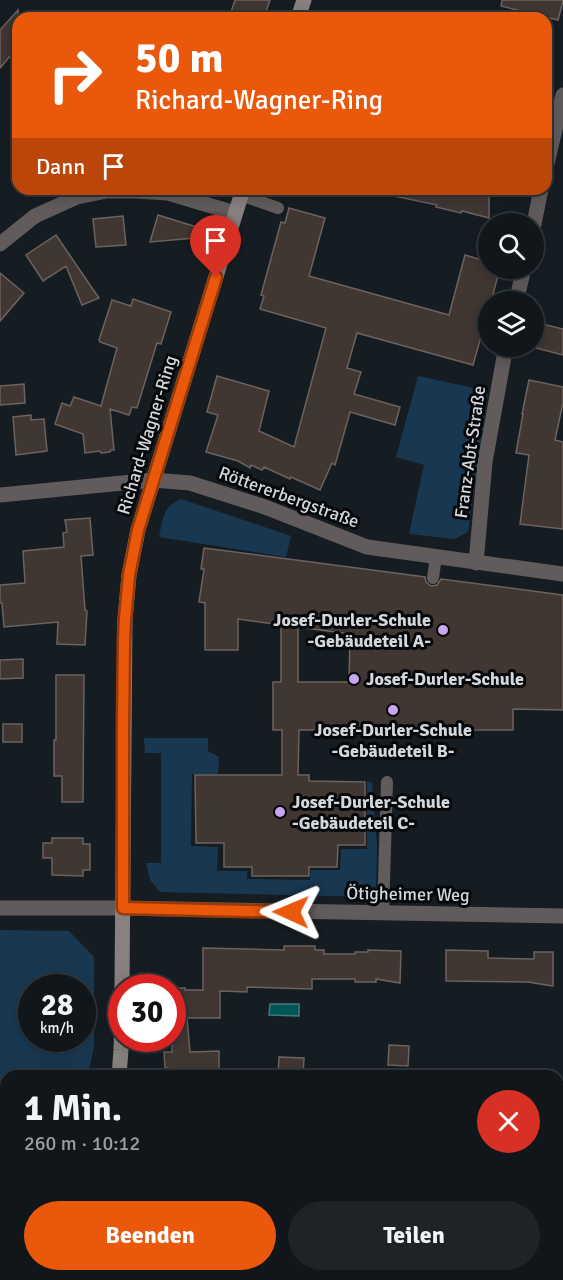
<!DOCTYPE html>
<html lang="de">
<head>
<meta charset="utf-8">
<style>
  body { margin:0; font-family:Signika,sans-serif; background:#1e2327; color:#f1f3f6; height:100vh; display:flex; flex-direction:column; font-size:22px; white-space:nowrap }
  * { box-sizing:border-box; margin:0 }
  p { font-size:20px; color:#9c9fa2 }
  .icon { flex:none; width:33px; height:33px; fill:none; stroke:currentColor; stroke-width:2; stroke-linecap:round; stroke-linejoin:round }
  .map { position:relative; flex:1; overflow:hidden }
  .drawer { position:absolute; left:0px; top:1070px; width:564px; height:212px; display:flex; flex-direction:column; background:#10161a; border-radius:18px 18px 0 0; box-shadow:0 3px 15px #0003,0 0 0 2px #303539 }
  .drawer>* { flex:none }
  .guide { position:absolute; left:12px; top:12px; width:540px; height:183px; border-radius:18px; box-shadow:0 3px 15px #0003,0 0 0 2px #303539; background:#ea580c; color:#fff; overflow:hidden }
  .fabs { position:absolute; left:478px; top:213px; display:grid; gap:12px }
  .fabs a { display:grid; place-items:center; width:66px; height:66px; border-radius:50%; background:#10161a; box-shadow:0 3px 15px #0003,0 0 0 2px #303539; font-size:30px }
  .speed { position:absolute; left:18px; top:974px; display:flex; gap:12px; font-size:30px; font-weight:700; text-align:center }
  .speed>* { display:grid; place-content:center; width:78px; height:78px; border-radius:50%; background:#10161a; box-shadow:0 3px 15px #0003,0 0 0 2px #303539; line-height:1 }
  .speed small { font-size:15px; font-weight:400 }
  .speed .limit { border:9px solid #d22; background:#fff; color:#111 }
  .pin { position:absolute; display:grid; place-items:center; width:51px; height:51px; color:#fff; margin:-62px -26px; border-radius:50% 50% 50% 0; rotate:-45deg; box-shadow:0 0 6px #0007 }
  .pin .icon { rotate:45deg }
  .me { position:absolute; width:66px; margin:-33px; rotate:271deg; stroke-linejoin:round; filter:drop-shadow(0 0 4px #0008) }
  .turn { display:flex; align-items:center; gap:21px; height:126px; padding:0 24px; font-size:27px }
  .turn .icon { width:78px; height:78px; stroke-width:2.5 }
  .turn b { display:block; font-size:42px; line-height:51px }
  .then { display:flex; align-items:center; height:57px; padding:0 24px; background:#0003; gap:12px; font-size:22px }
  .round { display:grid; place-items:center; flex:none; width:63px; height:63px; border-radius:32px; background:#1e2327 }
  .headline { display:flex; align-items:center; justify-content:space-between; height:102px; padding:0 24px }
  h1 { font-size:36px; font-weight:700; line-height:45px }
  .button { display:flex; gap:12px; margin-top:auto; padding:12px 24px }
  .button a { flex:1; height:69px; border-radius:36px; background:#ea580c; color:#fff; font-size:24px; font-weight:700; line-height:69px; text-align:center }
  .button a+a { background:#1e2327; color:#f1f3f6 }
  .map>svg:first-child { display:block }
  .green { fill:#183852; fill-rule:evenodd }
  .water { fill:#015555; stroke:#407c7d; stroke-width:1.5 }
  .building { fill:#403733; stroke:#6c625e; stroke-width:1.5; fill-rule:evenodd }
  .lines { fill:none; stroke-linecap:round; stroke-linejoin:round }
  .lane { stroke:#615c5b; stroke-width:12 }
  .street { stroke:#615c5b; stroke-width:15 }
  .secondary { stroke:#88817f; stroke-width:15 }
  .route-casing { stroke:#983908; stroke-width:15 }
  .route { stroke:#ea580c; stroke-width:10 }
  .poi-dot { fill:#c6a6f0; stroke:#050709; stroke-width:2 }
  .labels { text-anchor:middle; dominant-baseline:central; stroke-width:6; stroke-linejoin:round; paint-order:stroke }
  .street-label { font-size:18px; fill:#d3d7db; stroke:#050709 }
  .poi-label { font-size:18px; font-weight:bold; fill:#d3d7db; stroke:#050709; text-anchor:start }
</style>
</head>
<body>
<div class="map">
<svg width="563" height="1280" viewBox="0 0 563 1280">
  <rect width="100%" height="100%" fill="#161d22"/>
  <!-- green -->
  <path class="green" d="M418,376L488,391L468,532L455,539L409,534L424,465L396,457Z
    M181,499L291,536L286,557L159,537C163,519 162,507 181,499Z
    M144,738H208V751L219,757L218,774H192L191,846L218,847L217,871H247V879L310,880L311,870H340L341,849H367V781L372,783L377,846L376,897L160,892L150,880L146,863H161V753H145Z
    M0,930L69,931L94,957V1047L88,1075L6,1076V1236L0,1241ZM32,987H82V1038H32Z
    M558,1175H563V1280H467L466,1275H558Z"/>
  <!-- water -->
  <path class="water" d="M270,1004H299V1016L269,1015Z"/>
  <!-- building -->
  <path class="building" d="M235,0H270L264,18H229Z
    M502,0H563V1L558,20L501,6Z
    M18,10V47L0,68V30Z
    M395,189H489V218L462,211L461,213L436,207L437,205L394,196Z
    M289,208L325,218L309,276L449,315L465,255L489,262V268H500L491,302H489V308L473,365L357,333L347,368L361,372L354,394L400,407L395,425L350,412L335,465L332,463L320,490L291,477L290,479L264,467L262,470L251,465L250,468L238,461L206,452L218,415L207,412L217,376L269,391L259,431L294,447L326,328L260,309L264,296L261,295L281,222L285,223Z
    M158,215L219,234L218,236L150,242Z
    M123,216L126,245L96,247L93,219Z
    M56,235L92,288L99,298L82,305L66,266L43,281L26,255Z
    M0,273L24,293L0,321Z
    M133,299L171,312L161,344L157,343L137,408L132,407L129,415L110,409L114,450H111L110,452L101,453L100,451L85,453L83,434L55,424L62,403L70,406L74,397L101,406L117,348L100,342L99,340L112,300L131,306Z
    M542,324L563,329V355L536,348Z
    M529,380L563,387V403L555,440L563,442V529L520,524L529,455L516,453L523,414H522Z
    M24,384L25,403L0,405V386Z
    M31,415V420L44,419L47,451L16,455L13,417Z
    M90,518L93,555L81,556L85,610L87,611L85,645L57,644L58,622L4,627L2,603H0V585L25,583L23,551L64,547L63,533L67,532L65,520Z
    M204,548L425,577L426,582L431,586L437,585L441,579L563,595V710L513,709V730H299L298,775H309V781L365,782V845H338L337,867H309V876H252V867H224V843H196L195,775H282V730H273V682H281V625L238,619V650H205V603L199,602L204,569H201ZM298,627L350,634L349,682H298Z
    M23,659V678L0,679V660Z
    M56,675H84L83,802H62V776H54V740H56Z
    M3,724H22V742H3Z
    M52,838H83V844H90V870H83V876L52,875V858H43V843H52Z
    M284,946H315V950H324V954H355V952H368V950L401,951L400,983L376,979V982H355V979H312V989L247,987V992L220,991V1018H187L190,1052L219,1051V1076H168V1068H165L164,1052H172V988H185V990H203V948L284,950Z
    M446,950L488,951V958L534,959V952H553V986L528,982L446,981Z
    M389,1045L409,1046L408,1066L388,1065Z
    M279,1057L304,1058L303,1076H278Z"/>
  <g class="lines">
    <!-- lane -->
    <path class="lane" d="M241,195L278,208
      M433,578L436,556
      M383,913L387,782
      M18,1275L22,1280"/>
    <!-- street -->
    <path class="street" d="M546,168L563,95
      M534,224L541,189
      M0,244L35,216L77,197L107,191H136L168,193L235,213
      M516,302L524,268
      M0,495L153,480L190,483L265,507L367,547L563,574
      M476,563L485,462L506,346
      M0,908H123L563,916
      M558,1159H563
      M238,1275L241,1280"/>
    <!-- secondary -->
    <path class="secondary" d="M298,18L304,0
      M122,987L125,619L129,575L138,530L243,189
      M119,1076L121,1050L122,1015
      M0,1270L6,1264"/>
  </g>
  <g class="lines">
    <!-- route casing -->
    <g class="route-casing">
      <path id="route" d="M216,277L138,530L129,575L125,619L124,641L123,728V908L291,912"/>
    </g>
    <!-- route -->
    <use href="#route" class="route"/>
  </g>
  <!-- markers -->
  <g class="poi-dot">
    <circle cx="443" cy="630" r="6"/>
    <circle cx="354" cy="679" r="6"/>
    <circle cx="393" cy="710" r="6"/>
    <circle cx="280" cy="812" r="6"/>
  </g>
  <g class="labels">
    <!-- street labels -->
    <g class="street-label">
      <text transform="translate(147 435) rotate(-73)">Richard-Wagner-Ring</text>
      <text transform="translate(470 452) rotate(-82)">Franz-Abt-Straße</text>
      <text transform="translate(289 497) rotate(20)">Röttererbergstraße</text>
      <text transform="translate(408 894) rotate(1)">Ötigheimer Weg</text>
    </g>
    <!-- poi labels -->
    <g class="poi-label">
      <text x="431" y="620" text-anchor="end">Josef-Durler-Schule<tspan x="431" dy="21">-Gebäudeteil A-</tspan></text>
      <text x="366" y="679">Josef-Durler-Schule</text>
      <text x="393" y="730" text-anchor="middle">Josef-Durler-Schule<tspan x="393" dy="21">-Gebäudeteil B-</tspan></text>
      <text x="292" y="802">Josef-Durler-Schule<tspan x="292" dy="21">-Gebäudeteil C-</tspan></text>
    </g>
  </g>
</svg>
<div class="fabs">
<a><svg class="icon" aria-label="search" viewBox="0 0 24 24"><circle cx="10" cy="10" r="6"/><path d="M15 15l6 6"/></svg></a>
<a><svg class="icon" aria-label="layers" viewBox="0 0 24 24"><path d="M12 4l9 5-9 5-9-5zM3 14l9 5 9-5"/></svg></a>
</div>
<div class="speed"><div>28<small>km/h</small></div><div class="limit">30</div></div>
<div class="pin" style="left:216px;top:277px;background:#d93025"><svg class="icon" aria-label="arrive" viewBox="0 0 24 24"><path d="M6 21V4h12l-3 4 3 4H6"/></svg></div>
<svg class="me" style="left:291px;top:912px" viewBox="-20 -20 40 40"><path d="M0-17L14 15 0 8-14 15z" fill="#ea580c" stroke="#fff" stroke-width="4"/></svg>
<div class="guide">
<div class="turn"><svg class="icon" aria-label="right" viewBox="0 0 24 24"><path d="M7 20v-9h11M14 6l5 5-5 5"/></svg><div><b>50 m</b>Richard-Wagner-Ring</div></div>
<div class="then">Dann<svg class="icon" aria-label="arrive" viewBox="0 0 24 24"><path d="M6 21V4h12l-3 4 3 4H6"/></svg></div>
</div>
<section class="drawer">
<div class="headline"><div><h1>1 Min.</h1><p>260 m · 10:12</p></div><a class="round" style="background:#d93025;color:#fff"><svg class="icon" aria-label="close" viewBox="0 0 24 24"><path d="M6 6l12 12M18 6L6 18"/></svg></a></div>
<div class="button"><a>Beenden</a><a>Teilen</a></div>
</section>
</div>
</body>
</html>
